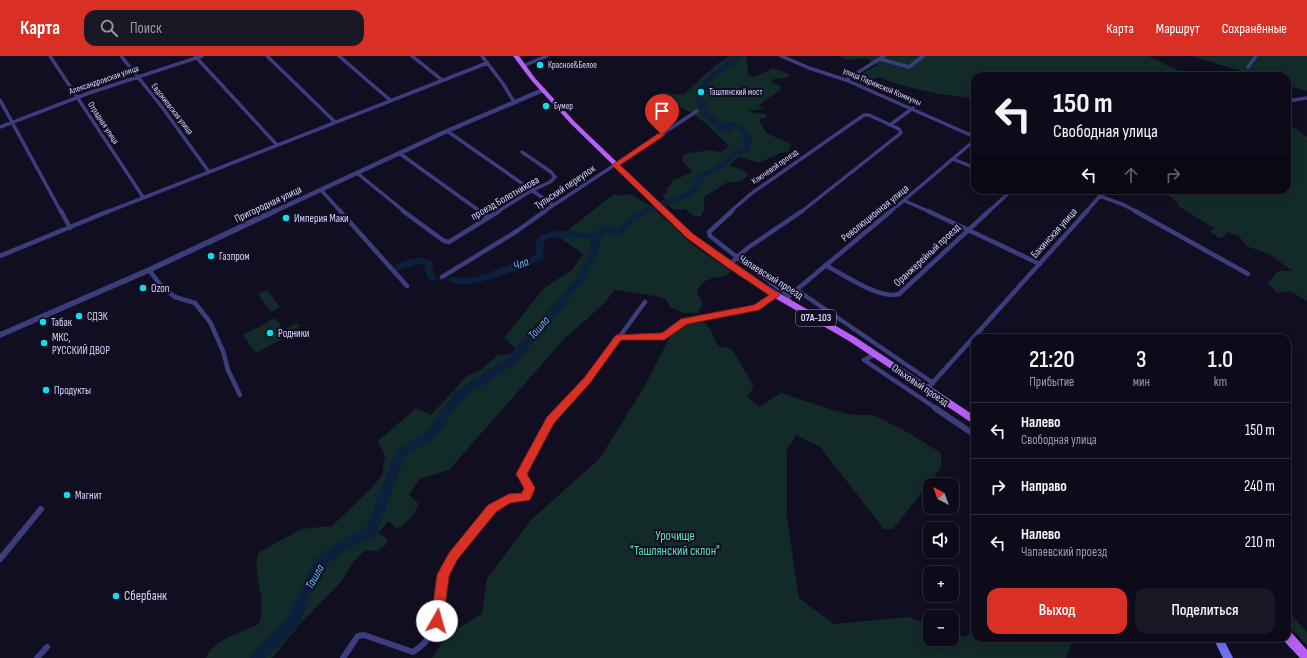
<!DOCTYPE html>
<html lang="ru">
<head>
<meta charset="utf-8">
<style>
  body { margin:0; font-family:"Sofia Sans Condensed",sans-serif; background:#1b1826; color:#f1f3f6; height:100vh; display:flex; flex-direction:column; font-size:15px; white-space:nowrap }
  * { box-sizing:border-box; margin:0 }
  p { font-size:13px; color:#9a9aa2 }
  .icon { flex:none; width:22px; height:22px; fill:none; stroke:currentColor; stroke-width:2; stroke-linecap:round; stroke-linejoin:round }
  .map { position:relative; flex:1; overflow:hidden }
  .details { position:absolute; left:971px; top:278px; width:320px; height:308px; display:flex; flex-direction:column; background:#0d0a19; border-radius:12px; box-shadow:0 2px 10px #0003,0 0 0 1px #2d2b38 }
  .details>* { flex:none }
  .banner { position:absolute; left:971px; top:16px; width:320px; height:122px; border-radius:12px; box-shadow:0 2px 10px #0003,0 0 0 1px #2d2b38; background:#0d0a19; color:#f1f3f6; overflow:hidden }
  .needle { width:26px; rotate:319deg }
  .buttons { position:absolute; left:923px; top:422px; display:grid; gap:8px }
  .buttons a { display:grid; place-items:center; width:36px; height:36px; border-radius:8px; background:#0d0a19; box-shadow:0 2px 10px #0003,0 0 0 1px #2d2b38; font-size:20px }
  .pin { position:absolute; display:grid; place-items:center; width:34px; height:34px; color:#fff; margin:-41px -17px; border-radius:50% 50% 50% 0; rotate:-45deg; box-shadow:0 0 4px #0007 }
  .pin .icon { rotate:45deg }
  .me { position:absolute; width:44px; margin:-22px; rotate:7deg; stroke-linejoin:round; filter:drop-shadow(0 0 3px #0008) }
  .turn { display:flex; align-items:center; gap:14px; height:84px; padding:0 16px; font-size:18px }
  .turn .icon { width:52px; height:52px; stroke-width:2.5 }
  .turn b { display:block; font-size:28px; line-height:34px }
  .lanes { display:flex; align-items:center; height:38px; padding:0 16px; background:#0003; justify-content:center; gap:20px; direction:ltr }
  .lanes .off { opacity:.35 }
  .eta { display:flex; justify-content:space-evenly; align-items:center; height:68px; text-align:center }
  .eta b { font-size:24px; font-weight:600; line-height:28px }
  .button { display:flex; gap:8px; margin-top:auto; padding:8px 16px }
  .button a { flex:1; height:46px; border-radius:12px; background:#d93025; color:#fff; font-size:16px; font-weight:600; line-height:46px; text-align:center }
  .button a+a { background:#1b1826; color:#f1f3f6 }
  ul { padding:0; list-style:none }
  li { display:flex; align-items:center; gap:12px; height:56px; padding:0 16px; border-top:1px solid #2d2b38 }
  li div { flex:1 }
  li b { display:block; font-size:15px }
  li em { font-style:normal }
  header { display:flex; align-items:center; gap:24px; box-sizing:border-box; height:56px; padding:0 20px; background:#d93025; color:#fff }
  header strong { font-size:19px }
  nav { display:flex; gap:22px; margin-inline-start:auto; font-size:14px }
  .search { width:280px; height:36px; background:#1b1826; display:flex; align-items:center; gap:10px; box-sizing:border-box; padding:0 14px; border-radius:12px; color:#9a9aa2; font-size:15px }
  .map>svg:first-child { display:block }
  .green { fill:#122a28 }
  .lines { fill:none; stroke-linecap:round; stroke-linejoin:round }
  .river { fill:#0c203c; fill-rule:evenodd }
  .minor-far2 { stroke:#3c3d7d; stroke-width:3.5 }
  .minor-far1 { stroke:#3c3d7d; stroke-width:4.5 }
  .minor { stroke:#3c3d7d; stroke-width:6 }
  .tertiary-far1 { stroke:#3c3d7d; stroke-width:4.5 }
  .tertiary { stroke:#3c3d7d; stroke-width:5.5 }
  .secondary { fill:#6e71f6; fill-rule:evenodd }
  .primary { fill:#b65ff5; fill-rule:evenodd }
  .route { fill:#d93025; stroke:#8d1f18 }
  .poi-dot { fill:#0edfeb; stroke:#110e21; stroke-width:1.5 }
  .labels { text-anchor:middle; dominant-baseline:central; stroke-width:4; stroke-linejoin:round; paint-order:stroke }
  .far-poi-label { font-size:9px; fill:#d4d1fc; stroke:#110e21; text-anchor:start }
  .far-street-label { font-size:9px; fill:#d4d1fc; stroke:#110e21 }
  .shield { fill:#110e21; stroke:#9a96ba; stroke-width:1 }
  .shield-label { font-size:10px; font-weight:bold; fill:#d4d1fc }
  .street-label { font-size:11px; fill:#d4d1fc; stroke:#110e21 }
  .poi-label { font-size:11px; fill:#d4d1fc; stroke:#110e21; text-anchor:start }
  .water-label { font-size:12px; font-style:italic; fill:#65baf6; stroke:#110e21 }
  .near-park-label { font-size:13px; fill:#61d8b5; stroke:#110e21 }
  .near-poi-label { font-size:13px; fill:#d4d1fc; stroke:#110e21; text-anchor:start }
</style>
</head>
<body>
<header>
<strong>Карта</strong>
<div class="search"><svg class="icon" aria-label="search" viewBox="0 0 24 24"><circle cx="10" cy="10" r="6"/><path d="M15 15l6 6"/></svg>Поиск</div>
<nav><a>Карта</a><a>Маршрут</a><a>Сохранённые</a></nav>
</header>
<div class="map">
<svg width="1307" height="602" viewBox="0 0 1307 602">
  <rect width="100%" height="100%" fill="#110e21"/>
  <!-- green -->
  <path class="green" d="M729,0H747L748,19L755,21L773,12L789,18V20C783,23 777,22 771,24V26L782,31L780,34L758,50L766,53L753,54L746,53L754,57L767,58L766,61L759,64L766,77L791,88L789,95L778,98L759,107L739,101L729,110L741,113L748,119C742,126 738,127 728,126L704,141V154L701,160L695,161L685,153C670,156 669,151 663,139L667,137L666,133L672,127V125L692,116L682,105L684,98L710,94L721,96L729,90C716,77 705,65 688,55C678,49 666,50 658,40L664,36L676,39L684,38L717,8Z
    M838,0H1149L1189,20H975V44C961,39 949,40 935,37C920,34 893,28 879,21L863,29L854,25V22L877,9L865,2L847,4Z
    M1192,0H1307V34L1306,35L1287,29V20L1254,19Z
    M1287,66L1307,81V245L1290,235L1277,237L1268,227L1278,215H1293L1269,198L1246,190L1239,180L1227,176L1223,182H1219L1210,175L1214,172L1178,150V147L1166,137L1169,134H1287Z
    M614,138L621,140L631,138L652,151L693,189L731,215L726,220C713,222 703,222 697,235L703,248L697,257H684L670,251L666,243L655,240L614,234L606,246L565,282L449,414L420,423L409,439L419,448L413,459L401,471L396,472L389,465L378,477L387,483V488L377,495L366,494L354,505L341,526L301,567L272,602H206C211,585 244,575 259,568C268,546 252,520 258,497L301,473L332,470L373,431L382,419L385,400L378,385L416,352L431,359L467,320L481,314L498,299L522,298L504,282L544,232L572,214L583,198L559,181Z
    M267,234L280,251L271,256L258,238Z
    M275,262L284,274L297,267L300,270L287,277L288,280L256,297L243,279Z
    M704,266L710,273L718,290L732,293L754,331L747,341L759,351L781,337L833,354L853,359H873L909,377L941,397V412L893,473H884L820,391L796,379L787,394V461L799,542L834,568L908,561L930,569V583H952V577L964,581L975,574V582H1070L1073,584L1066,602H432L447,580L482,557L487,523L531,464L600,402L644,331L672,277L688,268Z
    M1287,554L1307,576V590L1287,567Z"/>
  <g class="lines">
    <!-- river -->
    <path class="river" d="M735,0H743C725,18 711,15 703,44L712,59L723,68L728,65C740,67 748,72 752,84L749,95L739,98L722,113L704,122L700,133L690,141L666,149L634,165L622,179L615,180L606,175L601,182L596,201L581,228L515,308L463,342L434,383L405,400L375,480L343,495L322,513L297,572L266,602H250L252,597L287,562L314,505L335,487L366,472L397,394L426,377L455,336L507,302L575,224L588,201L592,183L568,181L548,182L544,187L543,203C526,210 461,240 448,223L450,221L472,222L483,219L536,199V185C544,170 580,175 595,178L600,171L608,169L617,174L628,161L660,145L684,137L693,130L697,119L714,112L734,95L743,92L744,84L739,74L730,70L733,74L732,76L725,77L718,75L717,71L706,62L695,44C702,22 717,12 735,0Z
      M422,202L432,205L434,219L437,222L435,224L432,225L427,222L424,208L415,209L397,215L393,212C398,206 413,202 422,202Z"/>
    <!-- minor-far2 -->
    <path class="minor-far2" d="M50,0L143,141
      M121,0L162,51L209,116
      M195,0L277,89
      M267,0L335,66
      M339,0L390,44
      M412,0L442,24
      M482,0L504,29L514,46
      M781,0L809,12L846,24L975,81
      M880,3L909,11L923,0
      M523,10L547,0
      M1248,11L1256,0
      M846,24L884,0
      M0,44L61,156
      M1287,45L1307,42
      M890,69L913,52
      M0,71L89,37L202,0
      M447,75L553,149
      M399,97L481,156
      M953,103L975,112
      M357,117L405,156
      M321,134L341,156
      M1096,134L1100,140
      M1100,140L1124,149L1137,156
      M905,145L930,156
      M107,156L487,7
      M497,156L529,136L550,126L555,121L551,116L522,96
      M543,156L697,55
      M730,156L752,137L864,59H869L899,73L901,77L801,156
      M890,156L975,84
      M988,156L1012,134
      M1086,156L1100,140"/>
    <!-- minor-far1 -->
    <path class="minor-far1" d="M61,155L70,172
      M340,155L407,230
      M403,155L444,185L449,186L499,155
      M480,155L488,161
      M732,155L709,176L710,180L737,201
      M928,155L1040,208
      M1135,155L1248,218
      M0,200L109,155
      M737,201L789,240
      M737,201L749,191L802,155
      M730,209L737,201
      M825,209C843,218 879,244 899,238L989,155
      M149,214L163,232L175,241L195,247L210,266L223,295L228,314L240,339
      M442,221L517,175L545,155
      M797,234L933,327
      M788,243L789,240L891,155
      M619,281H664L684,265L756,251L776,239
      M876,298L864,304L937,353
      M927,333L1087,155
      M560,353L587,325L645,246"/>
    <!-- minor -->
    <path class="minor" d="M935,352L975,379
      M0,503L41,453
      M37,602L47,591
      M343,602L358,580L364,579L413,596C444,577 435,548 443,520C446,508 482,462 492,453C502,444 514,442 526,441L529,432L521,418L550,364L561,352"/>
    <!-- tertiary-far1 -->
    <path class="tertiary-far1" d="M273,156L447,75L543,34"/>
    <!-- tertiary -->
    <path class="tertiary" d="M0,279L149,214L275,155"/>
    <!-- secondary -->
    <path class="secondary" d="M1213,582H1223L1233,602H1223Z"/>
    <!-- primary -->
    <path class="primary" d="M513,0H519L535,22L575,66L692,178L733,207L779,237L855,281L975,360V369L849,285L773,241L727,211L688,182L571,68L531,24Z
      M1287,575L1291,576L1307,594V602H1300L1283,584V582H1287Z"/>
  </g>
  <!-- route -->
  <path class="route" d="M659,77L665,79L620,109L693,178L780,239L759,254L687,268L664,284H621L590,327L554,367L527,418L535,432L530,444L510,447L496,456L457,504L449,520L443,565L441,569L437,571L433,569L431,565L437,519L449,497L488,449L509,438L522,437L524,432L516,418L547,361L584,322L616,279L662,277L681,263L754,249L769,239L727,211L687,182L612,109Z"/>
  <!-- markers -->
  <g class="poi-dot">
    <circle cx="540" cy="9" r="4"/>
    <circle cx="701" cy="36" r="4"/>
    <circle cx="546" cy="50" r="4"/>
    <circle cx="286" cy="162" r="4"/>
    <circle cx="211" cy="200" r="4"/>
    <circle cx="143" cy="232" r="4"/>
    <circle cx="79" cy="260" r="4"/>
    <circle cx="43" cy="266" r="4"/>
    <circle cx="270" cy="277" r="4"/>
    <circle cx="44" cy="287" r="4"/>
    <circle cx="46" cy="334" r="4"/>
    <circle cx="67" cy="439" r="4"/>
    <circle cx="116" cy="540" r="4"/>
  </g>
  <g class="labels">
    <!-- far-poi labels -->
    <g class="far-poi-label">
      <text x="548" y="9">Красное&amp;Белое</text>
      <text x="709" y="36">Ташлянский мост</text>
      <text x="554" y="50">Бумер</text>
    </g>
    <!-- far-street labels -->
    <g class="far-street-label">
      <text transform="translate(104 24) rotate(-19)">Александровская улица</text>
      <text transform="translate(882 31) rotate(23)">улица Парижской Коммуны</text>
      <text transform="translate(172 53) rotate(52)">Евдокиевская улица</text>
      <text transform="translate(103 67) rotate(57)">Отрадная улица</text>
      <text transform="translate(775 111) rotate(-35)">Ключевой проезд</text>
    </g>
    <!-- shield labels -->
    <rect class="shield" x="796" y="254" width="40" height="16" rx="3"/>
    <g class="shield-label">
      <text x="816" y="262">07А-103</text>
    </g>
    <!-- street labels -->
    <g class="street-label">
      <text transform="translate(565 131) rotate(-34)">Тульский переулок</text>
      <text transform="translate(505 142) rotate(-30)">проезд Болотникова</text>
      <text transform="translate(268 148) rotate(-25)">Пригородная улица</text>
      <text transform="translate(875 157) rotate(-39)">Революционная улица</text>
      <text transform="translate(1054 177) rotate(-48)">Бакинская улица</text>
      <text transform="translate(927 199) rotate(-43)">Оранжерейный проезд</text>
      <text transform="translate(771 221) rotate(32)">Чапаевский проезд</text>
      <text transform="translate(920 329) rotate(34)">Ольховый проезд</text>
    </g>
    <!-- poi labels -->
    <g class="poi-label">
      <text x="294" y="162">Империя Маки</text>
      <text x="219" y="200">Газпром</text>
      <text x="151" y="232">Ozon</text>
      <text x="87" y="260">СДЭК</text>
      <text x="51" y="266">Табак</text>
      <text x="278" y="277">Родники</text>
      <text x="52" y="281">МКС,<tspan x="52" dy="13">РУССКИЙ ДВОР</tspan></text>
      <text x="54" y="334">Продукты</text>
      <text x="75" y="439">Магнит</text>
    </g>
    <!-- water labels -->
    <g class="water-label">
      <text transform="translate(521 208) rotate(-21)">Чла</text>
      <text transform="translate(539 272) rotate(-49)">Ташла</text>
      <text transform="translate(315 521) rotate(-61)">Ташла</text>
    </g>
    <!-- near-park labels -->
    <g class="near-park-label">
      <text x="675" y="480">Урочище<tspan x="675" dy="15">"Ташлянский склон"</tspan></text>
    </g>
    <!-- near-poi labels -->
    <g class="near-poi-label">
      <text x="124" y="540">Сбербанк</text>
    </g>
  </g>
</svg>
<div class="buttons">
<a><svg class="needle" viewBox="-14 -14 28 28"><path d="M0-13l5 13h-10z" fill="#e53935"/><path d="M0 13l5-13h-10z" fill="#9a9aa2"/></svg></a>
<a><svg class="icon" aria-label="sound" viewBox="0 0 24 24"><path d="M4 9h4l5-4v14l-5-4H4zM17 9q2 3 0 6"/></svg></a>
<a>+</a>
<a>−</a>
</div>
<div class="pin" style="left:662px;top:79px;background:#d93025"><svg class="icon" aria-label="arrive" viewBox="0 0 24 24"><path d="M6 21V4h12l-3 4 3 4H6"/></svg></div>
<svg class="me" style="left:437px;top:565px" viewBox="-20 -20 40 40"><circle r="19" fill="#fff"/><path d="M0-13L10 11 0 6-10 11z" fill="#d93025"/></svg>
<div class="banner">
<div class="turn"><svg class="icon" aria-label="left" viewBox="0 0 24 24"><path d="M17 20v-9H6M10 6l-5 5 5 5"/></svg><div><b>150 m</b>Свободная улица</div></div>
<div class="lanes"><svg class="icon" aria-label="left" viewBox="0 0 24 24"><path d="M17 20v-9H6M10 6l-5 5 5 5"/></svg><svg class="icon off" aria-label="ahead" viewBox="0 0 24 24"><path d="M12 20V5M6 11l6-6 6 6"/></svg><svg class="icon off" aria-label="right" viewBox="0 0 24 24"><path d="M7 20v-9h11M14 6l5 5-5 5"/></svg></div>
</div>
<section class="details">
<div class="eta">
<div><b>21:20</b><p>Прибытие</p></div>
<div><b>3</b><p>мин</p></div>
<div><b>1.0</b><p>km</p></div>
</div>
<ul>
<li><svg class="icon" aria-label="left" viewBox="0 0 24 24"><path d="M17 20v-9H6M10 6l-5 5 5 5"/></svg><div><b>Налево</b><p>Свободная улица</p></div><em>150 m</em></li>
<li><svg class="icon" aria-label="right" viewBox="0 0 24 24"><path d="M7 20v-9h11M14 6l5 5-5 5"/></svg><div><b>Направо</b></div><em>240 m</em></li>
<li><svg class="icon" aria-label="left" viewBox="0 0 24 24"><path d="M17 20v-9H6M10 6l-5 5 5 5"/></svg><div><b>Налево</b><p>Чапаевский проезд</p></div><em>210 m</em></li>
</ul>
<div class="button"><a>Выход</a><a>Поделиться</a></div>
</section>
</div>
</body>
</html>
